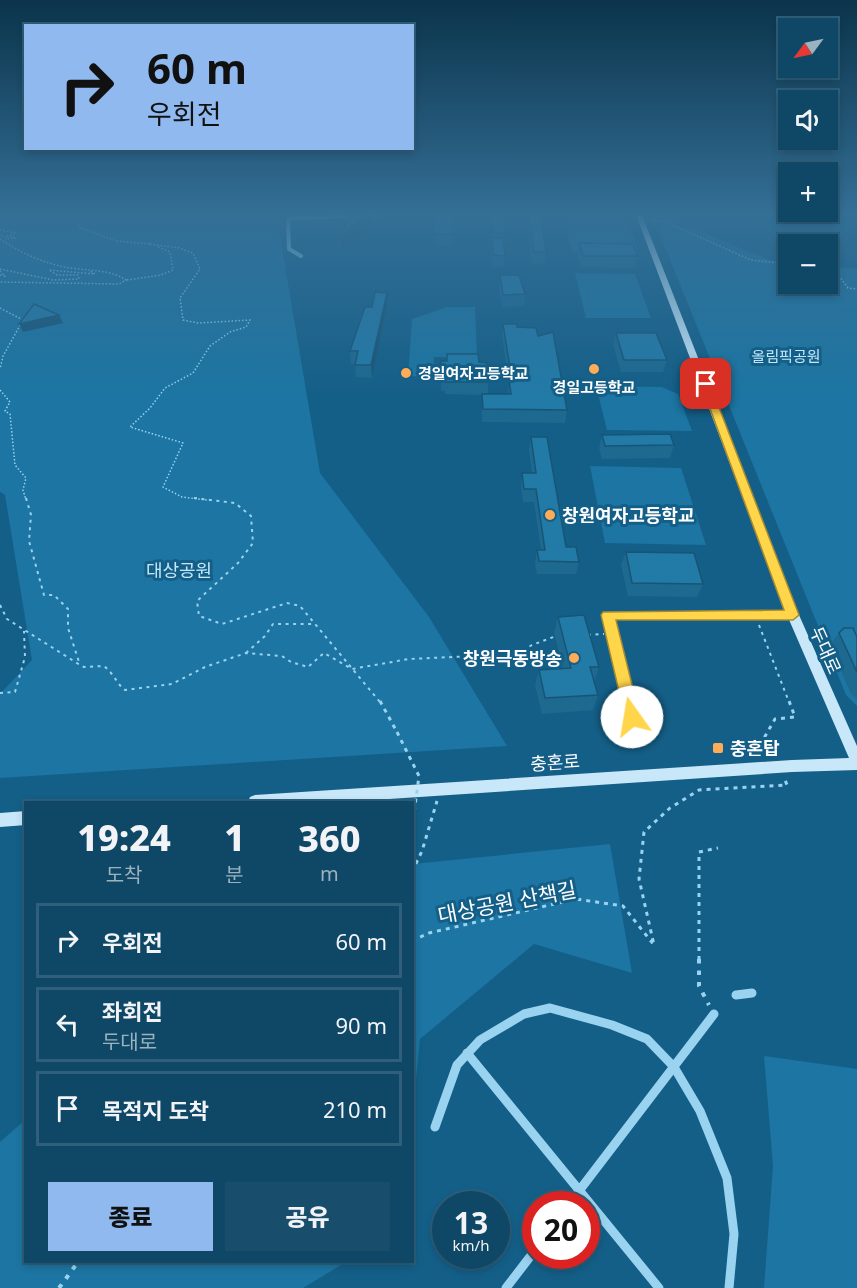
<!DOCTYPE html>
<html lang="ko">
<head>
<meta charset="utf-8">
<style>
  body { margin:0; font-family:"Noto Sans","Noto Sans KR",sans-serif; background:#184e6c; color:#f1f3f6; height:100vh; display:flex; flex-direction:column; font-size:22px; white-space:nowrap }
  * { box-sizing:border-box; margin:0 }
  p { font-size:20px; color:#9bb2bf }
  .icon { flex:none; width:33px; height:33px; fill:none; stroke:currentColor; stroke-width:2; stroke-linecap:round; stroke-linejoin:round }
  .map { position:relative; flex:1; overflow:hidden }
  .sheet { position:absolute; left:24px; top:801px; width:390px; height:462px; display:flex; flex-direction:column; background:#0f4766; border-radius:0px; box-shadow:0 3px 9px #0003,0 0 0 2px #2f5f7a }
  .sheet>* { flex:none }
  .guide { position:absolute; left:24px; top:24px; width:390px; height:126px; border-radius:0px; box-shadow:0 3px 9px #0003,0 0 0 2px #2f5f7a; background:#90b9f0; color:#111; overflow:hidden }
  .needle { width:39px; rotate:237deg }
  .buttons { position:absolute; left:778px; top:18px; display:grid; gap:12px }
  .buttons a { display:grid; place-items:center; width:60px; height:60px; border-radius:0px; background:#0f4766; box-shadow:0 3px 9px #0003,0 0 0 2px #2f5f7a; font-size:30px }
  .speed { position:absolute; left:432px; top:1191px; display:flex; gap:12px; font-size:30px; font-weight:700; text-align:center }
  .speed>* { display:grid; place-content:center; width:78px; height:78px; border-radius:50%; background:#0f4766; box-shadow:0 3px 9px #0003,0 0 0 2px #2f5f7a; line-height:1 }
  .speed small { font-size:15px; font-weight:400 }
  .speed .limit { border:9px solid #d22; background:#fff; color:#111 }
  .pin { position:absolute; display:grid; place-items:center; width:51px; height:51px; color:#fff; margin:-26px; border-radius:12px; box-shadow:0 3px 9px #0006 }
  .me { position:absolute; width:66px; margin:-33px; rotate:347deg; stroke-linejoin:round; filter:drop-shadow(0 0 4px #0008) }
  .turn { display:flex; align-items:center; gap:21px; height:126px; padding:0 24px; font-size:27px }
  .turn .icon { width:78px; height:78px; stroke-width:2.5 }
  .turn b { display:block; font-size:42px; line-height:51px }
  .eta { display:flex; justify-content:space-evenly; align-items:center; height:102px; text-align:center }
  .eta b { font-size:36px; font-weight:800; line-height:42px }
  .action { display:flex; gap:12px; margin-top:auto; padding:12px 24px }
  .action a { flex:1; height:69px; border-radius:0px; background:#90b9f0; color:#111; font-size:24px; font-weight:800; line-height:69px; text-align:center }
  .action a+a { background:#184e6c; color:#f1f3f6 }
  ul { padding:0; list-style:none }
  li { display:flex; align-items:center; gap:18px; height:75px; margin:0 12px 9px; padding:0 12px; border:3px solid #2f5f7a; border-radius:0px }
  li div { flex:1 }
  li b { display:block; font-size:22px }
  li em { font-style:normal }
  .map>svg:first-child { display:block }
  .green { fill:#1c75a2 }
  .lines { fill:none; stroke-linecap:round; stroke-linejoin:round }
  .path-far3 { stroke:#9ad3ef; stroke-width:1.5; stroke-dasharray:1.5 2; stroke-linecap:butt }
  .path-far2 { stroke:#9ad3ef; stroke-width:2; stroke-dasharray:3 4.5; stroke-linecap:butt }
  .path-far1 { stroke:#9ad3ef; stroke-width:3; stroke-dasharray:4 5; stroke-linecap:butt }
  .path { stroke:#9ad3ef; stroke-width:4; stroke-dasharray:4.5 7; stroke-linecap:butt }
  .lane-far1 { stroke:#9ad3ef; stroke-width:4.5 }
  .lane { stroke:#9ad3ef; stroke-width:5 }
  .street-far1 { stroke:#9ad3ef; stroke-width:4 }
  .street { stroke:#9ad3ef; stroke-width:9 }
  .secondary { fill:#c8e8fa; fill-rule:evenodd }
  .path-bridge { stroke:#9ad3ef; stroke-width:3; stroke-dasharray:4 5; stroke-linecap:butt }
  .wall { fill:#1d6990 }
  .shaded-wall { fill:#185575 }
  .building { fill:#227aa7; stroke:#185575; stroke-width:1.5 }
  .route { fill:#ffd54a; stroke:#a68a30; stroke-width:1.5 }
  .poi-dot { fill:#ffac58; stroke:#145f88; stroke-width:2 }
  .labels { text-anchor:middle; dominant-baseline:central; stroke-width:6; stroke-linejoin:round; paint-order:stroke }
  .far-park-label { font-size:15px; fill:#c0e7fb; stroke:#145f88 }
  .far-poi-label { font-size:15px; font-weight:bold; fill:#fff; stroke:#145f88; text-anchor:start }
  .poi-label { font-size:18px; font-weight:bold; fill:#fff; stroke:#145f88; text-anchor:start }
  .park-label { font-size:18px; fill:#c0e7fb; stroke:#145f88 }
  .street-label { font-size:18px; fill:#fff; stroke:#145f88 }
  .near-street-label { font-size:21px; fill:#fff; stroke:#145f88 }
</style>
</head>
<body>
<div class="map">
<svg width="857" height="1288" viewBox="0 0 857 1288">
  <rect width="100%" height="100%" fill="#145f88"/>
  <!-- green -->
  <path class="green" d="M0,215H256L277,218L320,473L429,617L507,746L0,778V694L32,660L5,495L0,492Z
    M652,215H670L720,240L773,261L789,263V284H828V267L857,268V706L846,695Z
    M574,219L627,220L639,253L572,252L565,221Z
    M575,273L635,274L651,318H586Z
    M447,307H475L477,358L434,357L433,377L408,376L412,319Z
    M596,386L662,387L678,394L692,431L607,430Z
    M590,466L681,468L706,545L605,543Z
    M610,844L632,973L534,944L420,1039L413,1110V864Z
    M764,1056L857,1069V1288H764L773,1166Z
    M25,1120L26,1262H346L303,1288H0V1142Z"/>
  <g class="lines">
    <!-- path-far3 -->
    <path class="path-far3" d="M75,215L80,228L117,241L150,244
      M651,220L668,223L751,260L789,264
      M0,230L16,233L7,236L16,238L6,239L0,234
      M0,239C21,253 45,264 70,268C90,271 109,269 126,280L119,284L0,282
      M150,244L179,248L193,253L200,269L180,298L183,320L198,323L250,320L246,327L230,332L210,346L193,373L165,388L150,408L130,427L183,443L163,487L182,497L207,500
      M0,269L53,280L79,279L78,275H57L49,270L95,274L90,271
      M0,271L5,276L0,275
      M828,274L840,277L848,288L857,289
      M127,280L161,275L173,270L170,252L156,246
      M0,308L23,320L3,356L0,369
      M0,390L10,402L5,411L10,414L15,465L26,478L23,490L26,500"/>
    <!-- path-far2 -->
    <path class="path-far2" d="M26,498L31,515L29,541L44,595H54L68,609V628L80,665
      M194,498L235,503L251,516L253,543L238,563L197,601L199,616L222,624L287,603L300,606L380,702
      M0,605L7,619L80,665L84,667L104,666C115,675 116,683 125,690L172,684L205,667L246,653L282,656L291,662L308,667L324,653L352,669L409,659L517,654L532,645L556,636
      M759,625L789,702
      M588,635L604,634
      M246,653L265,636L273,624H315
      M0,693L15,692L25,657L24,631"/>
    <!-- path-far1 -->
    <path class="path-far1" d="M380,701L397,732
      M772,753L764,738L775,719L795,717L789,701
      M412,872L422,851L437,801
      M412,941L429,933L576,899L623,906L654,945L639,879L644,832L670,808L699,790L787,785L785,780
      M699,960V852L718,848"/>
    <!-- path -->
    <path class="path" d="M699,959V986L709,1005
      M59,1288L78,1262"/>
    <!-- lane-far1 -->
    <path class="lane-far1" d="M629,702L608,615H793"/>
    <!-- lane -->
    <path class="lane" d="M628,701L632,717"/>
    <!-- street-far1 -->
    <path class="street-far1" d="M363,216L378,215
      M301,256L289,249L288,220L291,218L353,216"/>
    <!-- street -->
    <path class="street" d="M736,995L752,993
      M467,1053L659,1288
      M435,1127L457,1065L480,1040L524,1014L550,1008L612,1025L647,1039L674,1067L700,1111L727,1178L734,1234L729,1288
      M569,1204L714,1014
      M506,1288L536,1249"/>
    <!-- secondary -->
    <path class="secondary" d="M636,215H642L799,615L857,746V770L792,772L344,802H248L250,797L255,795L792,760L849,758L787,615Z
      M26,811V825L0,827V813Z"/>
    <!-- path-bridge -->
    <path class="path-bridge" d="M397,732L419,776L412,828"/>
  </g>
  <!-- wall -->
  <path class="wall" d="M433,215L454,234L453,246L434,245Z
    M492,215H504L506,233L505,244H503L505,256L504,267H492L491,250L492,238Z
    M525,215H540L546,252L545,264H532Z
    M579,243L638,256L635,268L581,267L577,255Z
    M500,275L525,294L524,306L502,307L499,287Z
    M387,305L372,378L356,377L355,364H351L350,351L372,307Z
    M503,324L517,327L567,410L565,423L482,422V395L445,394V391H441V361L479,362L488,382V394H508L509,383L502,336Z
    M616,333L667,360L663,372H621L613,345Z
    M602,435L674,445L670,458L602,459L599,448Z
    M531,437L566,547L579,562L576,574H537L535,563L537,550H541L534,502H523L521,486L522,473H532L529,450Z
    M626,552L703,584L697,597L628,596L621,565Z
    M558,617L599,667L594,682L598,695L593,710L542,714L535,685L539,670L563,668L554,633Z
    M839,633L857,637V699L851,694L830,645Z"/>
  <!-- shaded-wall -->
  <path class="shaded-wall" d="M365,215H371L372,224L343,251L342,236Z
    M387,293V305L372,378L371,365Z
    M59,315L63,323L23,332L19,324Z"/>
  <!-- building -->
  <path class="building" d="M348,215H365L342,236Z
    M433,215H453L454,234H434Z
    M492,215H504L506,233L494,232Z
    M528,215H540L546,252H534Z
    M492,238H503L505,256L493,255Z
    M579,243L633,244L638,256H583Z
    M500,275H519L525,294L503,295Z
    M375,292L387,293L371,365H355L358,351H350L365,307H372Z
    M34,304L59,315L19,324Z
    M503,324H517V327L536,328L538,336L553,332L567,410L483,409L482,394H511L509,380H512Z
    M616,333H656L667,360H624Z
    M447,354H478L479,362L487,363L488,382H445V378H441V361H447Z
    M670,434L674,445L605,446L602,435Z
    M531,437H547L566,547H576L579,562L539,561L537,550H545L536,489H524L522,473H536Z
    M626,552L694,553L703,584L632,583Z
    M584,615L599,667H590L598,695L545,698L539,670L571,668L558,617Z
    M844,628H853L857,637V672L839,633Z"/>
  <!-- sky -->
  <linearGradient id="sky" x2="0" y2="1"><stop stop-color="#0b344b"/><stop offset="0.54" stop-color="#346f96"/><stop offset="1" stop-color="#346f96" stop-opacity="0"/></linearGradient>
  <rect width="857" height="395" fill="url(#sky)"/>
  <!-- route -->
  <path class="route" d="M702,382L710,384L799,615L793,620H616L640,717L638,721L632,723L627,721L625,717L601,615L603,612L784,610L701,384Z"/>
  <!-- markers -->
  <g class="poi-dot">
    <circle cx="594" cy="369" r="6"/>
    <circle cx="406" cy="373" r="6"/>
    <circle cx="550" cy="515" r="6"/>
    <circle cx="574" cy="658" r="6"/>
    <rect x="712" y="742" width="12" height="12" rx="3"/>
  </g>
  <g class="labels">
    <!-- far-park labels -->
    <g class="far-park-label">
      <text x="786" y="356">올림픽공원</text>
    </g>
    <!-- far-poi labels -->
    <g class="far-poi-label">
      <text x="418" y="373">경일여자고등학교</text>
      <text x="594" y="387" text-anchor="middle">경일고등학교</text>
    </g>
    <!-- poi labels -->
    <g class="poi-label">
      <text x="562" y="515">창원여자고등학교</text>
      <text x="562" y="658" text-anchor="end">창원극동방송</text>
      <text x="730" y="748">충혼탑</text>
    </g>
    <!-- park labels -->
    <g class="park-label">
      <text x="179" y="570">대상공원</text>
    </g>
    <!-- street labels -->
    <g class="street-label">
      <text transform="translate(826 650) rotate(66)">두대로</text>
      <text transform="translate(555 762) rotate(-4)">충혼로</text>
    </g>
    <!-- near-street labels -->
    <g class="near-street-label">
      <text transform="translate(507 902) rotate(-11)">대상공원 산책길</text>
    </g>
  </g>
</svg>
<div class="buttons">
<a><svg class="needle" viewBox="-14 -14 28 28"><path d="M0-13l5 13h-10z" fill="#e53935"/><path d="M0 13l5-13h-10z" fill="#9bb2bf"/></svg></a>
<a><svg class="icon" aria-label="sound" viewBox="0 0 24 24"><path d="M4 9h4l5-4v14l-5-4H4zM17 9q2 3 0 6"/></svg></a>
<a>+</a>
<a>−</a>
</div>
<div class="speed"><div>13<small>km/h</small></div><div class="limit">20</div></div>
<div class="pin" style="left:706px;top:384px;background:#d93025"><svg class="icon" aria-label="arrive" viewBox="0 0 24 24"><path d="M6 21V4h12l-3 4 3 4H6"/></svg></div>
<svg class="me" style="left:632px;top:717px" viewBox="-20 -20 40 40"><circle r="19" fill="#fff"/><path d="M0-13L10 11 0 6-10 11z" fill="#ffd54a"/></svg>
<div class="guide">
<div class="turn"><svg class="icon" aria-label="right" viewBox="0 0 24 24"><path d="M7 20v-9h11M14 6l5 5-5 5"/></svg><div><b>60 m</b>우회전</div></div>
</div>
<section class="sheet">
<div class="eta">
<div><b>19:24</b><p>도착</p></div>
<div><b>1</b><p>분</p></div>
<div><b>360</b><p>m</p></div>
</div>
<ul>
<li><svg class="icon" aria-label="right" viewBox="0 0 24 24"><path d="M7 20v-9h11M14 6l5 5-5 5"/></svg><div><b>우회전</b></div><em>60 m</em></li>
<li><svg class="icon" aria-label="left" viewBox="0 0 24 24"><path d="M17 20v-9H6M10 6l-5 5 5 5"/></svg><div><b>좌회전</b><p>두대로</p></div><em>90 m</em></li>
<li><svg class="icon" aria-label="arrive" viewBox="0 0 24 24"><path d="M6 21V4h12l-3 4 3 4H6"/></svg><div><b>목적지 도착</b></div><em>210 m</em></li>
</ul>
<div class="action"><a>종료</a><a>공유</a></div>
</section>
</div>
</body>
</html>
